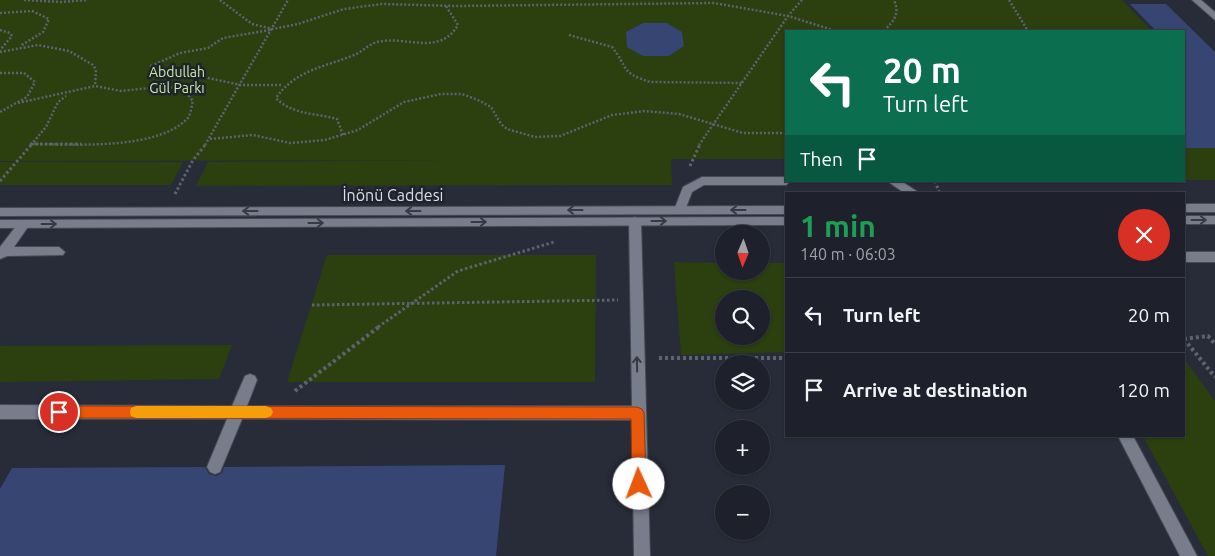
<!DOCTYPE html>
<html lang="en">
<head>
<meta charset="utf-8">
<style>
  body { margin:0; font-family:Ubuntu,sans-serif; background:#2b2e37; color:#f1f3f6; height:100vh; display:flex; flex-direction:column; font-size:19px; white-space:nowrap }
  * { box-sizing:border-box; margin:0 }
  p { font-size:16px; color:#a1a3a9 }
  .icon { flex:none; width:28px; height:28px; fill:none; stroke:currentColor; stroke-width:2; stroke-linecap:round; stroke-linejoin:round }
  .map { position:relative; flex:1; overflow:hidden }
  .side { position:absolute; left:785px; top:192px; width:400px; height:245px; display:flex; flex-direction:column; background:#1e212b; border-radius:0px; box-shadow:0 1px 4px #0004,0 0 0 1px #3c3e47 }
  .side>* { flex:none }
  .top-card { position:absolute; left:785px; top:30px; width:400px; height:152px; border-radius:0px; box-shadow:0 1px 4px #0004,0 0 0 1px #3c3e47; background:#0b6e4f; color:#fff; overflow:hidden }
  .needle { width:32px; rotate:182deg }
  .buttons { position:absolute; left:715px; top:225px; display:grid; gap:10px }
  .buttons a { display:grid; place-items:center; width:55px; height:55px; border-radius:50%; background:#1e212b; box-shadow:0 1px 4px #0004,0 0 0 1px #3c3e47; font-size:25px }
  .pin { position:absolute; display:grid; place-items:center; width:42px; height:42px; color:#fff; margin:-21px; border:2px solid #fff; border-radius:50%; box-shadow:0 1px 5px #0007 }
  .me { position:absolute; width:55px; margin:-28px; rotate:358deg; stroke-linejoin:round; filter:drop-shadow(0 0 4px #0008) }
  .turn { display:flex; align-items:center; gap:18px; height:105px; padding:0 15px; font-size:22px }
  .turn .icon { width:65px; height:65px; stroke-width:2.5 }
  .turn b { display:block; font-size:35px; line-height:42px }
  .then { display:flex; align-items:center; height:48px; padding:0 15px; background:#0003; gap:10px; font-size:19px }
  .round { display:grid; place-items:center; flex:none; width:52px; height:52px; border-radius:26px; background:#2b2e37 }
  .head { display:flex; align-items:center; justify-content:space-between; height:85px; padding:0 15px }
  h1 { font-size:30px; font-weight:700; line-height:38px; color:#1e9e55 }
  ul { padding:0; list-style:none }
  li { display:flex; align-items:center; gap:15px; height:75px; padding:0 15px; border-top:1px solid #3c3e47 }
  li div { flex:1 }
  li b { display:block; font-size:19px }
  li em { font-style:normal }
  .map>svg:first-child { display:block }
  .green { fill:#2b3f0f; fill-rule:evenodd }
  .building { fill:#374573 }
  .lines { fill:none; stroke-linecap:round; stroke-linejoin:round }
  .lane-casing { stroke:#464a54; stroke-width:2 }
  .street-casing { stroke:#464a54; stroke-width:2 }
  .secondary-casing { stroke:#464a54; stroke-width:2 }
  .path-far2 { stroke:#5f636f; stroke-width:2.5; stroke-dasharray:2 2; stroke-linecap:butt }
  .path-far1 { stroke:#5f636f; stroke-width:3; stroke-dasharray:2.5 2.5; stroke-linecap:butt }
  .path { stroke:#5f636f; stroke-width:4; stroke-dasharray:3 3; stroke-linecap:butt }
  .lane { fill:#777d8b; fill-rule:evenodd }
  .street { fill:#777d8b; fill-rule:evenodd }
  .secondary { fill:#777d8b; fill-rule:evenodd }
  .oneway { stroke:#353a45 }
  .route { fill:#ea580c; stroke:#983908 }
  .slow { fill:#f59e0b }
  .labels { text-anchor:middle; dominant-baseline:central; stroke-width:5; stroke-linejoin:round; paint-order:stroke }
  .far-park-label { font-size:14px; fill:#c7ed9e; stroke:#1f232e }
  .street-label { font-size:16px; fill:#dcdfe8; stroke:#1f232e }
</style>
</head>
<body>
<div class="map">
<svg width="1215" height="556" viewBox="0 0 1215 556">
  <rect width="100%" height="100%" fill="#282c39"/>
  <!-- green -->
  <path class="green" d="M0,0H1122L1152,31H786V159H671L672,185L196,186L208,162L454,160L0,161Z
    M1184,63L1196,75L1215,82V180H1184Z
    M0,162H183L171,185H0Z
    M327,255H596L595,382H287Z
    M674,262L724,263V271H761V263H786V352L681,355ZM724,299H761V336H724Z
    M232,345L219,379L0,382V346Z
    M1184,359L1215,401V556H1208L1143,436H1184Z"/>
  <!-- building -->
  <path class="building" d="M1130,4H1166L1215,52V148H1184V31H1156Z
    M643,23H667L682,32L684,46L669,56H643L627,47L626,32Z
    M505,465L496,556H0V489L12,468L205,467L209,474L216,476L222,473L224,467Z"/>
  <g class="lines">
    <!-- lane casing -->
    <g class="lane-casing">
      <path id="lane" d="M702,177H786V181H791L786,185H704L692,192L684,213H676L674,210L683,187Z
        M887,181H901L921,194H906Z
        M1184,252H1215V262H1184Z"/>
    </g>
    <!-- street casing -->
    <g class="street-casing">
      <path id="street" d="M1192,0H1201L1215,12V20Z
        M635,217L641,221L650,556H634L632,420L242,419L220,472L215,474L210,472L207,467L227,419H0V405L232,406L245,376L250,374L255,376L257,380L247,406H632L629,221Z
        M24,220L30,224L14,247H59L65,252L63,255L7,256L0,259V247L20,221Z
        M1118,436H1133L1197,556H1180Z"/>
    </g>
    <!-- secondary casing -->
    <g class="secondary-casing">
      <path id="secondary" d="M1184,204H1215V212H1184Z
        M786,206V214L0,216V208Z
        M1184,216H1215V224H1184Z
        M786,217V225L0,228V220Z"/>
    </g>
    <!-- path-far2 -->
    <path class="path-far2" d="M24,0L61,2L87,0
      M220,0L252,24L273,29L298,24L344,9L382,4L456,6L714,3L788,16L699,145
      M802,0L788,16L836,31
      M1009,0L1028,31
      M0,13L32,11L49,19L43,32L20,46
      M0,30L10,33L12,36L0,50
      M270,30L223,38L208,48L180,53L151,66L241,85H283
      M884,31C894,20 900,15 894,0
      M569,35L612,47C629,68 619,72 650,82L743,83
      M0,52L38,45L69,51L93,65L96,70L95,86
      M0,73H24L35,82L27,97L0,112
      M18,103L95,86L121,91L168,86L185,91L193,101C191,107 191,115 187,119C155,151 72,144 30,144
      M343,135L337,119C316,113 292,115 276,98C295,70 325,67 354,55C362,52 369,44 377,42C406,35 439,57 458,25L446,6
      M210,139L253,135L290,143L325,140L358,130L404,102L441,94H462L478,100L491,107L501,124L507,129L535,137L560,136L612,115L644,111L679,114L743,133H786
      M31,145L46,127L58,102L66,96
      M205,145L288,0"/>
    <!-- path-far1 -->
    <path class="path-far1" d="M30,144H81
      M690,166L700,144
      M0,181L32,144
      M935,181L940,194
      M175,194L193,160L206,144
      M312,305L618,300
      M378,327L458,271L554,242"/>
    <!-- path -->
    <path class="path" d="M1184,339L1215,377
      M1184,339L1208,336L1215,344
      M659,358H786
      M295,391L380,326"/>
    <!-- lane -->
    <use href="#lane" class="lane"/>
    <!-- street -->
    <use href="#street" class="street"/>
    <!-- secondary -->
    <use href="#secondary" class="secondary"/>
  </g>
  <!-- one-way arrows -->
  <defs><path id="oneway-shaft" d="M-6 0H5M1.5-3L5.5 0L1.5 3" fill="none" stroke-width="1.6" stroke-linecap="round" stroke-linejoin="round" transform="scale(1.25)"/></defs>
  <g class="oneway">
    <use href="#oneway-shaft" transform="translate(575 210) rotate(180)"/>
    <use href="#oneway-shaft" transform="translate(738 210) rotate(180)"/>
    <use href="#oneway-shaft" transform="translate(250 211) rotate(180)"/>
    <use href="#oneway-shaft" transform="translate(413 211) rotate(180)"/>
    <use href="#oneway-shaft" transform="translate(1199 220)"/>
    <use href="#oneway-shaft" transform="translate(659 221)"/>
    <use href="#oneway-shaft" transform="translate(479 222)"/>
    <use href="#oneway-shaft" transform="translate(316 223)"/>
    <use href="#oneway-shaft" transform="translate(49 224)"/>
    <use href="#oneway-shaft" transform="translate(637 364) rotate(-91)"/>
  </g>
  <!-- route -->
  <path class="route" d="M59,406L637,407L642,409L644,413L646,484L644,489L639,491L634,489L632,484L631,419L59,418L55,416L53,412L55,407Z"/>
  <!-- slow -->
  <path class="slow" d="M136,406H266L271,408L273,412L271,416L266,418H136L131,416L130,412L131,408Z"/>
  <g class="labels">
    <!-- far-park labels -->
    <g class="far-park-label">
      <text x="177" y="72">Abdullah<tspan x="177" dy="16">Gül Parkı</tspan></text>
    </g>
    <!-- street labels -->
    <g class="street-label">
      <text x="393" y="195">İnönü Caddesi</text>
    </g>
  </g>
</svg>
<div class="buttons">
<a><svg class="needle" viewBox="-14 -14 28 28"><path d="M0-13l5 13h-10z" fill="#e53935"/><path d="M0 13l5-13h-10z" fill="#a1a3a9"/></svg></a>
<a><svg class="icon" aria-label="search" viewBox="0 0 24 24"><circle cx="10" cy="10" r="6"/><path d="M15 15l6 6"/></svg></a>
<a><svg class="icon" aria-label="layers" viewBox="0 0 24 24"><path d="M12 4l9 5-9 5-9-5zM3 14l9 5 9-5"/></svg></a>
<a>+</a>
<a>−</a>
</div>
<div class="pin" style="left:59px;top:412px;background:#d93025"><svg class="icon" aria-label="arrive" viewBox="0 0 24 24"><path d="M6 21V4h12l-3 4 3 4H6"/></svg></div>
<svg class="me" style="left:639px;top:484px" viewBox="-20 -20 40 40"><circle r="19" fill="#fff"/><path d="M0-13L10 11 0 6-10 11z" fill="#ea580c"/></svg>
<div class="top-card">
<div class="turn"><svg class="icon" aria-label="left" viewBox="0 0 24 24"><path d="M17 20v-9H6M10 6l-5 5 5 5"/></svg><div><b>20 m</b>Turn left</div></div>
<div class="then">Then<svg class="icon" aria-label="arrive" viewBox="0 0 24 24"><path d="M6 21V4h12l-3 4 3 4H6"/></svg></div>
</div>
<section class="side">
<div class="head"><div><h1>1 min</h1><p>140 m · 06:03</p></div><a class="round" style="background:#d93025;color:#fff"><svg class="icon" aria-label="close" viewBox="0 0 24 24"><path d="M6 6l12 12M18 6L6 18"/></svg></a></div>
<ul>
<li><svg class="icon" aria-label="left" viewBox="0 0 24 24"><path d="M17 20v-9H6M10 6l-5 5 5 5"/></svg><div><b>Turn left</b></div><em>20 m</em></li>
<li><svg class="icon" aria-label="arrive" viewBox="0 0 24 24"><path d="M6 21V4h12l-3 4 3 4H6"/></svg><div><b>Arrive at destination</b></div><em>120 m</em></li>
</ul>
</section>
</div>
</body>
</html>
